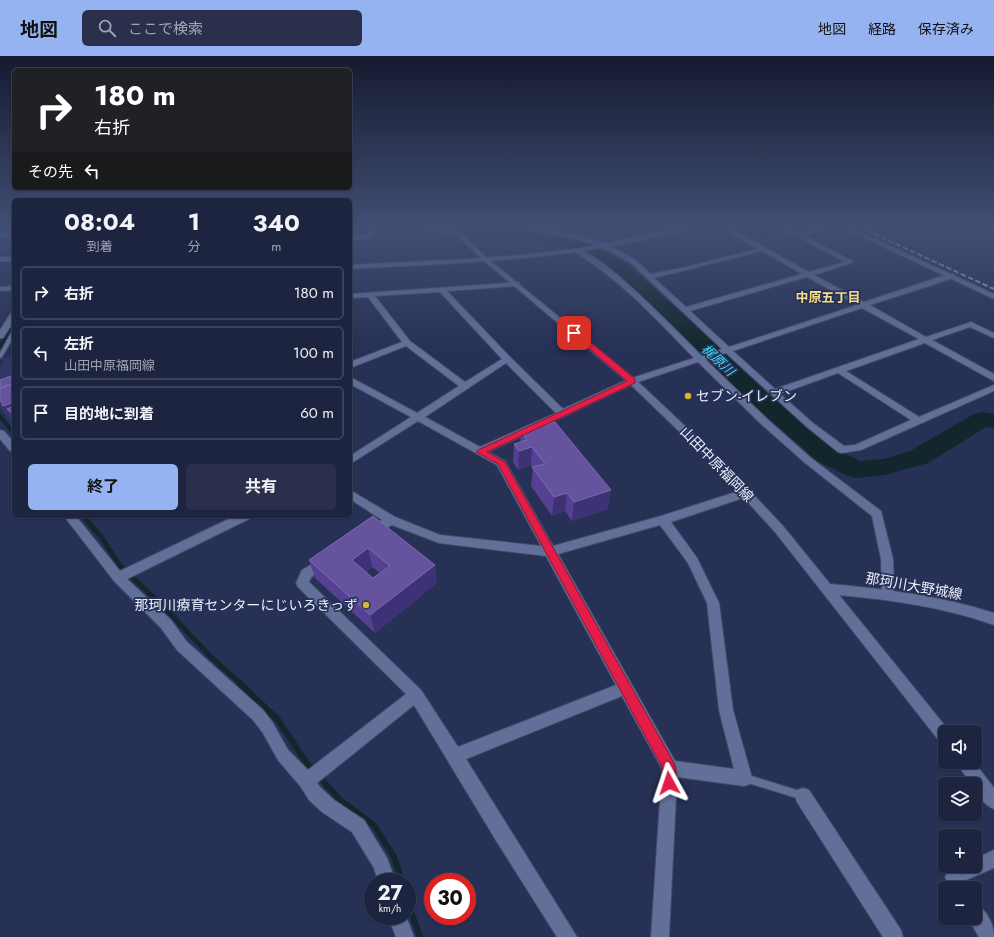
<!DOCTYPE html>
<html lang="ja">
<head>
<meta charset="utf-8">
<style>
  body { margin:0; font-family:Jost,"Noto Sans JP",sans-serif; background:#2a304b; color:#f1f3f6; height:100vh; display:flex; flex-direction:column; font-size:15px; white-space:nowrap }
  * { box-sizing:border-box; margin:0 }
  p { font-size:13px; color:#a0a4b1 }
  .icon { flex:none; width:22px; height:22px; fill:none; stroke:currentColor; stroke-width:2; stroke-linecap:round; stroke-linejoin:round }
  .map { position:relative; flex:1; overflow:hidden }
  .side { position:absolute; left:12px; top:142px; width:340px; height:320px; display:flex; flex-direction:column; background:#1d2440; border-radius:6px; box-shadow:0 1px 3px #0004,0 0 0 1px #3b4159 }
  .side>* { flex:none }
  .top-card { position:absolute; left:12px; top:12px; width:340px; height:122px; border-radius:6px; box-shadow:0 1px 3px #0004,0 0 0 1px #3b4159; background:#202124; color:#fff; overflow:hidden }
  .fabs { position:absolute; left:938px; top:669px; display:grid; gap:8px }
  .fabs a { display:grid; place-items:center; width:44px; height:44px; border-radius:6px; background:#1d2440; box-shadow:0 1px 3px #0004,0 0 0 1px #3b4159; font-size:20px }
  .speed { position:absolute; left:364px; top:817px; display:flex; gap:8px; font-size:20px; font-weight:700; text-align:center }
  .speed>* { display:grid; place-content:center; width:52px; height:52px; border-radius:50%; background:#1d2440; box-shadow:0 1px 3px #0004,0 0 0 1px #3b4159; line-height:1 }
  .speed small { font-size:10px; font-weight:400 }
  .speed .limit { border:6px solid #d22; background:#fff; color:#111 }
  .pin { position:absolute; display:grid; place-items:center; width:34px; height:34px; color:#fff; margin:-17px; border-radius:8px; box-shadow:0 2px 6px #0006 }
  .me { position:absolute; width:44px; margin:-22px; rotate:355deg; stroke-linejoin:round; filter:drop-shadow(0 0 3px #0008) }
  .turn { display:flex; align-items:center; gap:14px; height:84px; padding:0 16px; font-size:18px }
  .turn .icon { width:52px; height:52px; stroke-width:2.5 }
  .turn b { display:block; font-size:28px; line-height:34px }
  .then { display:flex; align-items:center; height:38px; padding:0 16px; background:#0003; gap:8px; font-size:15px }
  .eta { display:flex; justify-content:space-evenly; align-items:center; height:68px; text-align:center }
  .eta b { font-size:24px; font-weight:700; line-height:28px }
  .button { display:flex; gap:8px; margin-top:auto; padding:8px 16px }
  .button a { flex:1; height:46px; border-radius:6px; background:#95b2f1; color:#111; font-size:16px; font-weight:700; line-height:46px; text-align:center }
  .button a+a { background:#2a304b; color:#f1f3f6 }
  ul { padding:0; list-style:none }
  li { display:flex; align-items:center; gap:12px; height:54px; margin:0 8px 6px; padding:0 8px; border:2px solid #3b4159; border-radius:6px }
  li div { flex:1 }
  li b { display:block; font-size:15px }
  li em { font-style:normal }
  header { display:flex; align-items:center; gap:24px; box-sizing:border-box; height:56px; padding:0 20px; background:#95b2f1; color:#111 }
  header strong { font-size:19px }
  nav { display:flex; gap:22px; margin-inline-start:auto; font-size:14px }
  .search { width:280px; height:36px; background:#2a304b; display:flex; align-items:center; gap:10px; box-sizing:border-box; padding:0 14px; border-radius:6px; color:#a0a4b1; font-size:15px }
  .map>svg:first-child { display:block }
  .built { fill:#2f3964 }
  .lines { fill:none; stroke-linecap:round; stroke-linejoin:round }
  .stream-far3 { stroke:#12272b; stroke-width:3 }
  .stream-far2 { stroke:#12272b; stroke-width:4 }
  .stream-far1 { stroke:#12272b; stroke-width:5 }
  .stream { stroke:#12272b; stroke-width:6 }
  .river { fill:#12272b; fill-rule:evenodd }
  .service-casing { stroke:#444b68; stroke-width:2 }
  .minor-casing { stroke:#444b68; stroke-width:2 }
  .tertiary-casing { stroke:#444b68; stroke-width:2 }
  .secondary-casing { stroke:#444b68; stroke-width:2 }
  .service { fill:#626f98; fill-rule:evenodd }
  .minor { fill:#626f98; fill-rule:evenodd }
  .tertiary { fill:#626f98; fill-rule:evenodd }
  .secondary { fill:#626f98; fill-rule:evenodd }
  .rail { stroke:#9fa5bc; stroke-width:2; stroke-dasharray:5.5 2.5; stroke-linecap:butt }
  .wall { fill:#564093; fill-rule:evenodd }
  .shaded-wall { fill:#3d3275 }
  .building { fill:#66539e; stroke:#7b6bad; fill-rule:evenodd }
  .route { fill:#e11d48; stroke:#92132f }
  .poi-dot { fill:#d9b334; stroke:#273055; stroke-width:1.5 }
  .labels { text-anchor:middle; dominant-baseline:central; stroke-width:3.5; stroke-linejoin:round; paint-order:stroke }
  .far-neighbourhood-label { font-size:13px; font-weight:bold; fill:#f5db8e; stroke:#273055 }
  .far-water-label { font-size:13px; font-style:italic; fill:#32dffb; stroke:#273055 }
  .poi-label { font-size:14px; fill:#eaeffd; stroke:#273055; text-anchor:start }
  .street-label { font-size:14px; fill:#eaeffd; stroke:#273055 }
</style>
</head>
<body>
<header>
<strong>地図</strong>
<div class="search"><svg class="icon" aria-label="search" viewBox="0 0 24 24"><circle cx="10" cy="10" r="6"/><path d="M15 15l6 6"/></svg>ここで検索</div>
<nav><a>地図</a><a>経路</a><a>保存済み</a></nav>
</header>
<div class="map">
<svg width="994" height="881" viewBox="0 0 994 881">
  <rect width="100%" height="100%" fill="#273055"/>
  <!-- built -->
  <path class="built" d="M14,300V371L0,352V314L4,302Z"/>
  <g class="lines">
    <!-- stream-far3 -->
    <path class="stream-far3" d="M0,201H14
      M4,285L14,268"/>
    <!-- stream-far2 -->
    <path class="stream-far2" d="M0,291L4,284
      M0,360L14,378"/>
    <!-- stream-far1 -->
    <path class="stream-far1" d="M83,460L102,482L120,510L161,548L210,600L241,628"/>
    <!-- stream -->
    <path class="stream" d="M240,627L278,664L306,706L340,744L374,769L394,801L402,826
      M407,844L420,881"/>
    <!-- river -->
    <path class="river" d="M450,171H499L540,175L595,190L629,210L681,256L766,336L835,393L860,405L884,403L910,395L974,358L982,356L994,358V372L986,371L928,407L884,419L857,422L848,420L817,405L750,346L667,264L617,218L583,196L539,185L458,176L453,174Z"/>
    <!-- service casing -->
    <g class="service-casing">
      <path id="service" d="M12,275H14V280L2,301L0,302V297Z
        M745,718L803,736L806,737L807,740L806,743L803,744L745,726L742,725L741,722L742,719Z"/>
    </g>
    <!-- minor casing -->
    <g class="minor-casing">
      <path id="minor" d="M375,171H382L371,182L350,184V180L367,179Z
        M408,171H428L457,174L460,176L457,178L411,173Z
        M521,171C560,171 602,182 635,204C640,208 646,214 651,218L682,212L757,193L720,171H728L809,216L845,206L780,171H788L799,177L823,171H833L805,180L854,206L814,219L864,246L948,218H954V222L870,249L926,281L971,266L994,277V282L970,271L932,284L994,318V325L925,287L846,315L919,361L994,329V335L861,394L842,397L838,396L807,371L726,297L706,304L767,363L811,402L881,455L893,503L894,538L892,542L888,543L884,542L882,538L881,503L872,460L804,406L760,367L698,306L635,327L488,396L505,405L553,490L661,460L745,433L749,434L750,437L749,440L671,466L697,502L719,547L733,654L752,722L750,728L744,730L677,721L669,881H651L662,713L622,640L466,703L577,881H557L497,786L414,649L317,727L321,732L334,744L364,764L387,802L396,826H378L374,812L352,776L322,756L309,744L301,731L278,704L263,677L253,664L177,594L161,572L114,525L64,460H76L120,515L235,460H251L249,463L127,523L171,564L187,586L263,654L273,667L288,694L308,714L406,638L298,531L296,527L302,514L324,501L328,503L330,506C325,515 313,515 309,526L421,634L458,691L616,629L546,500L439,487L392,469L371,480L367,479L365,476L367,473L382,464L350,443V434L395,461L440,479L541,490L497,409L418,365L350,408V400L411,361L350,328V321L417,357L459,330L406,290L350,312V306L402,286L368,241L350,242V238L519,226V230H516L447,235L510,301L563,353L629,323L694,302C656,263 620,223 573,195V193C596,189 682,281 702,300L722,293L631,207L602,191L578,183L524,173ZM762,195L802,218L686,251L654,222ZM807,221L857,249L729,291L690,255ZM440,236L502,303L465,326L410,285L375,240ZM862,252L919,283L775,333L733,295ZM506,307L556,357L480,391L425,361ZM838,317L911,364L855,389L844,390L813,367L780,338ZM660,469L688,507L707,547L719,654L734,713L675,705L558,498Z
        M640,171H647L658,179L653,180Z
        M14,176V180L0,181V177Z
        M0,201H14V205H0Z
        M11,257H14V265L3,282H0V274Z
        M0,374L4,375L14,387V396L10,395L0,383Z
        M803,732L809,734L901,874L903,881H883L797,746L795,740L797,734Z
        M994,794V812L966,824L970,832H951L945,821L948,815L959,810H975V803Z
        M975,848C987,853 994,869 994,881H979L968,862H975Z
        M388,860H406L414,881H396Z"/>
    </g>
    <!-- tertiary casing -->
    <g class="tertiary-casing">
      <path id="tertiary" d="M681,171H692C684,177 662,179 651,182C553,205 451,207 350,213V209C425,205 500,203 574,193C610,188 645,179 681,171Z
        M841,171H849L994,238V243Z
        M14,230V234L0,235V231Z"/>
    </g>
    <!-- secondary casing -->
    <g class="secondary-casing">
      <path id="secondary" d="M448,171H455L487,202L635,323L719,402L783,470L830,528C886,533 941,540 994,557V569C944,551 892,544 839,539L950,676H945V688L940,686L775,476L711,406L629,327L483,204Z
        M956,706H974L994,732V753C985,750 975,737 975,728H971Z"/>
    </g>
    <!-- service -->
    <use href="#service" class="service"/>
    <!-- minor -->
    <use href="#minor" class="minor"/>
    <!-- tertiary -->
    <use href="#tertiary" class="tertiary"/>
    <!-- secondary -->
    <use href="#secondary" class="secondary"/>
    <!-- rail -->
    <path class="rail" d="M859,171L994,233"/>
  </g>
  <!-- wall -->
  <path class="wall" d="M978,171H994V177Z
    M14,325V363L11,358L9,359L3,350Z
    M521,375L608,453L572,465L565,455L552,460L531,430L533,411L531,410L518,414L513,406L514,388L520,386Z
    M373,460L437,527L375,577L315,522L309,504ZM372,511L380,517L373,522L366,516Z"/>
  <!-- shaded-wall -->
  <path class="shaded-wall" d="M11,320L14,325V334Z
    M14,346V357L7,353L11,358L9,359L3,350Z
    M532,391L531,410L518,414L519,395Z
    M611,434L608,453L572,465L574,446Z
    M567,437L565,455L552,460L554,441Z
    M368,492L372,511L357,522L352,504Z
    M435,509L437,527L375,577L370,559Z"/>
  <!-- building -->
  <path class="building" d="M11,320L12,328L1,332L0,324Z
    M14,328V346L3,350L0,343V332Z
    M14,350V360L7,353Z
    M555,366L611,434L574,446L567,437L554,441L532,411L545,408L532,391L519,395L514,388L527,384L521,375Z
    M373,460L435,509L370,559L309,504ZM368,492L390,510L373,522L352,504Z"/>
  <!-- sky -->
  <linearGradient id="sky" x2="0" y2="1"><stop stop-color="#151a2f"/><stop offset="0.58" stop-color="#414e73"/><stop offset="1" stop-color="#414e73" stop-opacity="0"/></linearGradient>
  <rect width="994" height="294" fill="url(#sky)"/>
  <!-- route -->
  <path class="route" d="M572,275H577L635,323V327L487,396L505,406L674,707C677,715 677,724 674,732L669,734L664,732L662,727L663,713L498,408L476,396L478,394L627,325L572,278Z"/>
  <!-- markers -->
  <g class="poi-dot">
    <circle cx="688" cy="340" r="4"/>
    <circle cx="366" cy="549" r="4"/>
  </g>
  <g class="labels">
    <!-- far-neighbourhood labels -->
    <g class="far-neighbourhood-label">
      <text x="828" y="241">中原五丁目</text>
    </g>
    <!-- far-water labels -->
    <g class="far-water-label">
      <text transform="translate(718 304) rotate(43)">梶原川</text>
    </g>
    <!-- poi labels -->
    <g class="poi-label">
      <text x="696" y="340">セブン-イレブン</text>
      <text x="358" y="549" text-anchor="end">那珂川療育センターにじいろきっず</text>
    </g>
    <!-- street labels -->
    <g class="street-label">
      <text transform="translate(717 408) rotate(46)">山田中原福岡線</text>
      <text transform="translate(914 530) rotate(10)">那珂川大野城線</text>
    </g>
  </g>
</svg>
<div class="fabs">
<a><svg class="icon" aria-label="sound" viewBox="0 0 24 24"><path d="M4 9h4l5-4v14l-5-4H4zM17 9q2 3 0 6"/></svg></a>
<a><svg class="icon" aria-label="layers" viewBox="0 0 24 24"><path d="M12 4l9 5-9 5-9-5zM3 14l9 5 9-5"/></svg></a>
<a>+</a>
<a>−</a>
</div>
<div class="speed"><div>27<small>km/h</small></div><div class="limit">30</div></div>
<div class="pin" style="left:574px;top:277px;background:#d93025"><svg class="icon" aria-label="arrive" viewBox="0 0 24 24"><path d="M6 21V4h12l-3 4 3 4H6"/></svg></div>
<svg class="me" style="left:669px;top:727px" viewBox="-20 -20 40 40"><path d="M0-17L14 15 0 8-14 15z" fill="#e11d48" stroke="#fff" stroke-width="4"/></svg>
<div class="top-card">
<div class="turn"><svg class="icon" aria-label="right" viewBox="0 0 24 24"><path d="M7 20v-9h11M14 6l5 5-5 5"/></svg><div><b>180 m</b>右折</div></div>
<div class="then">その先<svg class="icon" aria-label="left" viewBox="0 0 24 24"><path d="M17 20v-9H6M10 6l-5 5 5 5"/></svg></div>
</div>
<section class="side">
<div class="eta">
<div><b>08:04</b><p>到着</p></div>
<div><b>1</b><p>分</p></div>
<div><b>340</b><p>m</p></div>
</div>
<ul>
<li><svg class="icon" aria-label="right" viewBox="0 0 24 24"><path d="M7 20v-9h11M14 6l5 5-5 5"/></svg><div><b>右折</b></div><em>180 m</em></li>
<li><svg class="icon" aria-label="left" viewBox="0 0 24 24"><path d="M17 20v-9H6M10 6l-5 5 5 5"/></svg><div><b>左折</b><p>山田中原福岡線</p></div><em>100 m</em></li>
<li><svg class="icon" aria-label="arrive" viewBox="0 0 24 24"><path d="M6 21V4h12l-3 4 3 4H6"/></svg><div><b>目的地に到着</b></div><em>60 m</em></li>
</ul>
<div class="button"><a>終了</a><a>共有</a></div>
</section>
</div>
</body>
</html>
